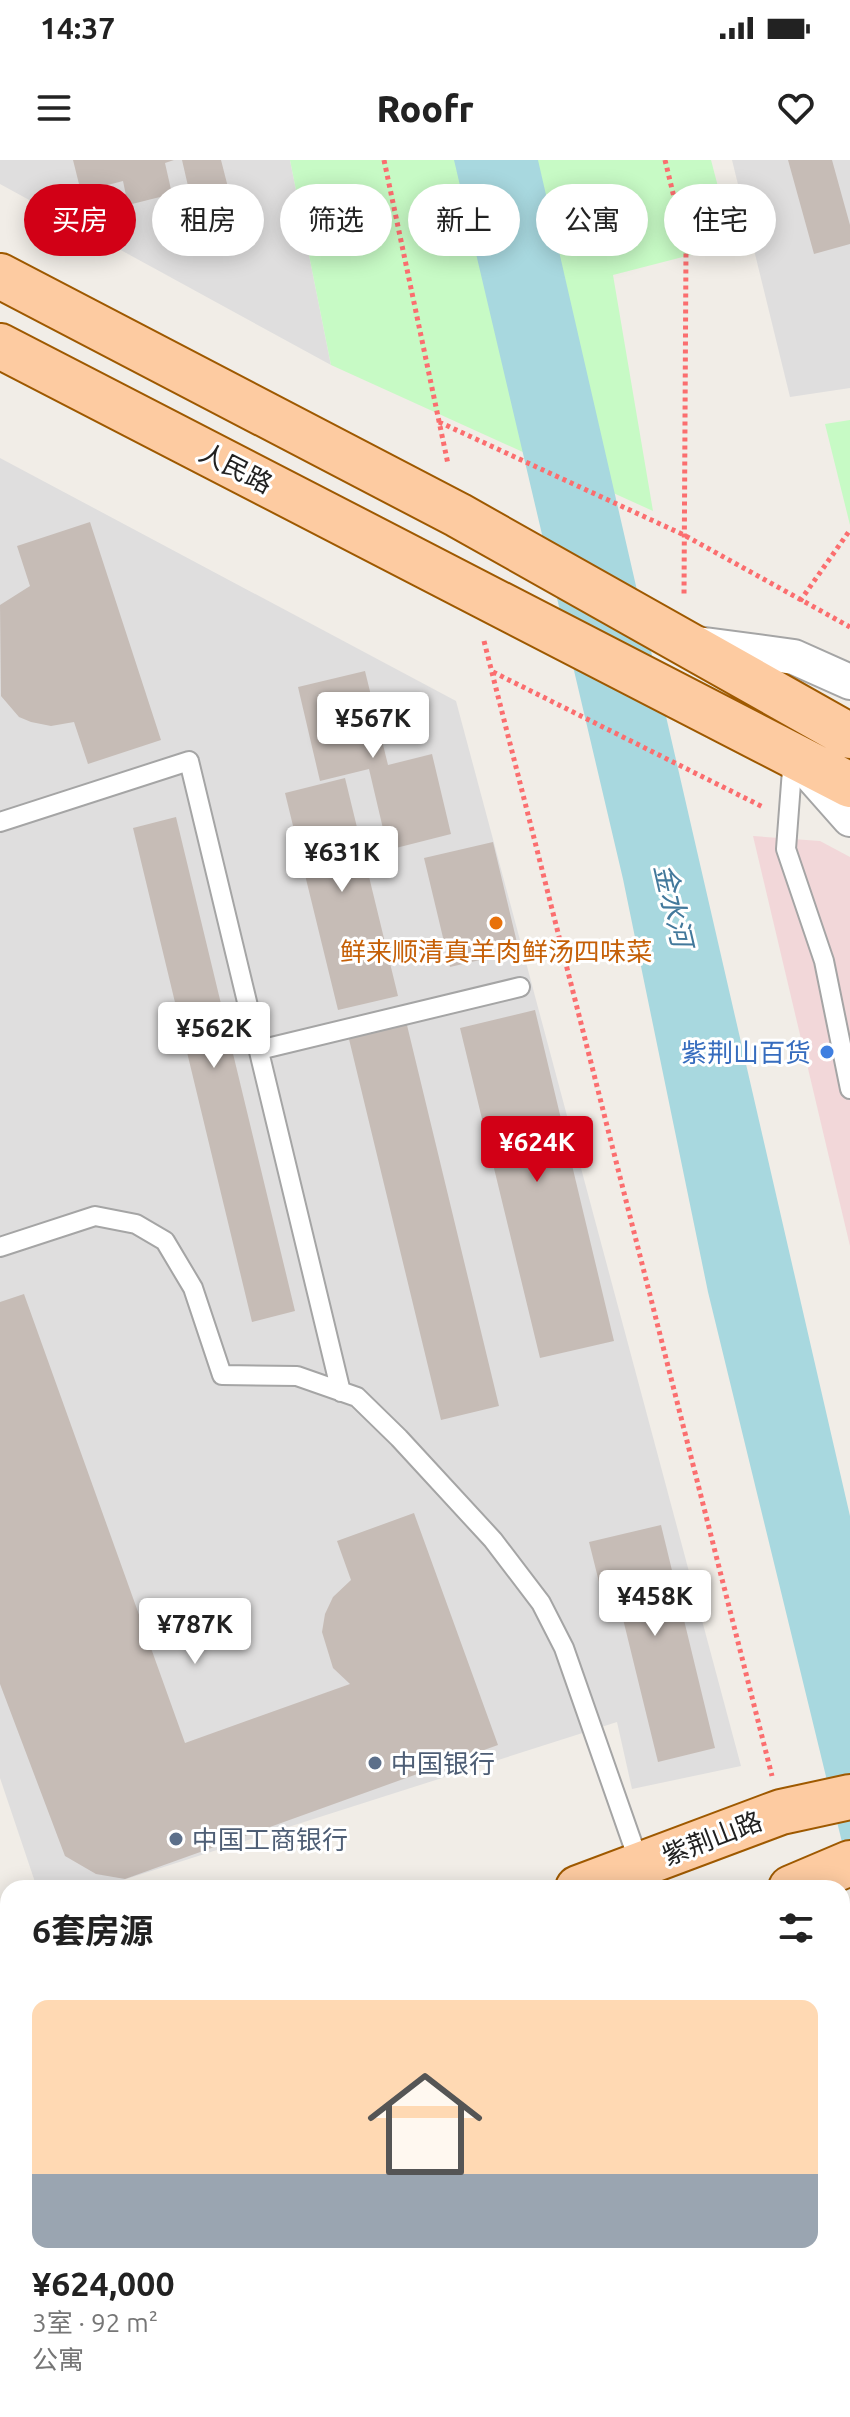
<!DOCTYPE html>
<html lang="zh">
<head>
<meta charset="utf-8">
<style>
	:root { --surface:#fff; --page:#f2f2f2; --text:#222; --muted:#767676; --accent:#d20016 }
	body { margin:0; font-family:Ubuntu,"Noto Sans SC",sans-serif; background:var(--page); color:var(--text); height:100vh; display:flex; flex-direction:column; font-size:30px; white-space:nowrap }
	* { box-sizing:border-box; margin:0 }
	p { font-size:26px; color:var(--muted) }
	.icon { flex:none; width:44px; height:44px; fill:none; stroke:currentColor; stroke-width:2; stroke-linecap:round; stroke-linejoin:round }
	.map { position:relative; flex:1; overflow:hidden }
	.drawer { position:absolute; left:0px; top:1720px; width:850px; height:538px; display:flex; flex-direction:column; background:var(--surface); border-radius:24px 24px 0 0; box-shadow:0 4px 20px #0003 }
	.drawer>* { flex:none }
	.top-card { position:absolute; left:24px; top:24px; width:802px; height:72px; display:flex; gap:16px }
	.price { position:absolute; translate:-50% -68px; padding:0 18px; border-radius:8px; background:#fff; color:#222; font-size:26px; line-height:52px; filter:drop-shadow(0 2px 4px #0008) }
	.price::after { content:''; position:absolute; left:50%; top:48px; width:24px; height:18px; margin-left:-12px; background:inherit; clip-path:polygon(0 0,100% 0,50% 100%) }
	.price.on { background:var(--accent); color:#fff }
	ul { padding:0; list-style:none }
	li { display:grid; align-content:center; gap:16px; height:424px; padding:0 32px }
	li span { display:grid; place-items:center; height:248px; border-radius:16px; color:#555 }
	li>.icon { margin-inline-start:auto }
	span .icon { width:144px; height:144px; fill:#fffc; stroke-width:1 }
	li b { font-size:34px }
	h2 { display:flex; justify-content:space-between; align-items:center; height:96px; padding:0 32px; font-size:34px }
	.chip { padding:0 28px; border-radius:36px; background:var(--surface); box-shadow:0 4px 20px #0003; font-size:28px; line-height:72px }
	.chip.on { background:var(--accent); color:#fff }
	.status { display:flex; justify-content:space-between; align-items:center; height:56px; padding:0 40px; background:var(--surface); direction:ltr }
	.status svg { height:22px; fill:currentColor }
	header { display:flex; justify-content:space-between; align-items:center; height:104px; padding:0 32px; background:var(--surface); font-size:36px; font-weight:800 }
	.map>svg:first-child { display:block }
	.residential { fill:#dfdede }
	.commercial { fill:#f2d7d9 }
	.education { fill:#fffce3 }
	.park { fill:#c7fac5 }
	.water { fill:#a8d8df }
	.building { fill:#c6bcb6 }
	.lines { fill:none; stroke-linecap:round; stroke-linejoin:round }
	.service-casing { stroke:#a5a5a5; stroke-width:22 }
	.minor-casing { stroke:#a5a5a5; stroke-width:38 }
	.tertiary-casing { stroke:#a5a5a5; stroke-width:46 }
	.primary-casing { stroke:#9e5900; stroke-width:48 }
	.path { stroke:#fb6e6f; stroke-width:5; stroke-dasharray:4 4; stroke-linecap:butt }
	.service { stroke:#fff; stroke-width:18 }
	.minor { stroke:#fff; stroke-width:34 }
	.tertiary { stroke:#fff; stroke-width:42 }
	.primary { stroke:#fdcba1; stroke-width:44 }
	.food-dot { fill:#e8710a; stroke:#fff; stroke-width:3 }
	.shop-dot { fill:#3f7fe0; stroke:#fff; stroke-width:3 }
	.service-dot { fill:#5c6f8a; stroke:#fff; stroke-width:3 }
	.labels { text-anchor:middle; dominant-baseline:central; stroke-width:6; stroke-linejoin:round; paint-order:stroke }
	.street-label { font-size:26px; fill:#212121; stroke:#fff }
	.food-label { font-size:26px; fill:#c56008; stroke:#fff }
	.shop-label { font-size:26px; fill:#366cbe; stroke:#fff; text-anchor:end }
	.service-label { font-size:26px; fill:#4e5e75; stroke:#fff; text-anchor:start }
	.water-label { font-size:28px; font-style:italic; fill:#42789b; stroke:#fff }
</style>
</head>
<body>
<div class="status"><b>14:37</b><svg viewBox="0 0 49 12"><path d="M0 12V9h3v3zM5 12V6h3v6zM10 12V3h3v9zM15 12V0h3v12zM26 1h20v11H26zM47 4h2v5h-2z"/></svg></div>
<header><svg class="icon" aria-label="menu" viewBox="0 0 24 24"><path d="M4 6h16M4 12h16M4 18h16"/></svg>Roofr<svg class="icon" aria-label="heart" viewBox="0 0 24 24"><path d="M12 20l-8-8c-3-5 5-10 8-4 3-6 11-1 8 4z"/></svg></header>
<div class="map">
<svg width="850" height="2257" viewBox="0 0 850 2257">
	<rect width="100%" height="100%" fill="#f1ede7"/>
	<path class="residential" d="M0 0H290L331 205 0 24Z
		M732 0H850V228L790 237Z
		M0 298 456 541 741 1606 632 1629 617 1562 98 1728H37L0 1618Z"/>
	<path class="commercial" d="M753 676 820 681 850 697V1086Z"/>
	<path class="education" d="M189 2250H759L761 2257H191Z"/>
	<path class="park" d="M290 0H711L733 84 613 115 653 351 331 205Z
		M850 260V365L825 264Z
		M850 2175V2257H761L759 2250H842V2179Z"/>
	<path class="water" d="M454 0H538L850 1356V1715L708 1132 623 719Z"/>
	<path class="building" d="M73 0H174L165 3 172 34 128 45 123 21 81 32Z
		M182 0H221L232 43 194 52Z
		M788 0H832L850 65V84L814 94Z
		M90 362 161 580 88 604 74 562 51 566 31 562 19 557 1 536 0 445 30 426 17 386Z
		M365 511 388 605 432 594 451 674 388 690 369 609 320 621 298 527Z
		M345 618 398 836 338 850 285 633Z
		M176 657 295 1151 252 1162 133 668Z
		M493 682 519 791 450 807 424 698Z
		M535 850 614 1181 540 1198 460 868Z
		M406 861 499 1246 441 1260 348 875Z
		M24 1134 185 1583 350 1524 333 1508 322 1472 325 1454 333 1437 351 1420 337 1381 414 1353 498 1585 125 1719 96 1714 65 1696 0 1524V1142Z
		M661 1365 715 1588 658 1602 623 1459 609 1462 589 1382Z
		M0 2171 8 2172V2250H54L57 2257H0Z
		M205 2250H273L275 2257H208Z
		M683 2250H749L751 2257H685Z"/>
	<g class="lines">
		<defs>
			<path id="service" d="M793 597 786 689 824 801 850 929
				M0 662 189 601 341 1232
				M259 890 520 827
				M0 1087 95 1056 136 1064 165 1081 193 1128 222 1215 297 1216 357 1237 399 1278 493 1380 541 1443 564 1488 640 1705"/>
			<path id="minor" d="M697 484 794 497 850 522
				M804 607 850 659"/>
			<path id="tertiary" d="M0 1836 8 1863
				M131 2250 134 2257"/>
			<path id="primary" d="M0 116 458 355 850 576
				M0 186 850 625
				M578 1728 781 1652 850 1637
				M791 1728 850 1703
				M0 1943 8 1940
				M0 2023 8 2020"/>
		</defs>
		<use href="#service" class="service-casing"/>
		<use href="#minor" class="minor-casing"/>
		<use href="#tertiary" class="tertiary-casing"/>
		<use href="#primary" class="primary-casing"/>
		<path class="path" d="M384 0 448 304
			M665 0 686 87 684 436
			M439 262 684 375 850 467
			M800 441 850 370
			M484 481 772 1616
			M493 512 763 647
			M842 1891 850 1922"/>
		<use href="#service" class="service"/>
		<use href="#minor" class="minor"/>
		<use href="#tertiary" class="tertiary"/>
		<use href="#primary" class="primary"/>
	</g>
	<circle class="food-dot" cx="496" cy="763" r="8"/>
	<circle class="shop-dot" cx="827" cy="892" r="8"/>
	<g class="service-dot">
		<circle cx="375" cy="1603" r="8"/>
		<circle cx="176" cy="1679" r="8"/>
	</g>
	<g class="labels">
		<g class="street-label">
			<text transform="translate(236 308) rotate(27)">人民路</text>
			<text transform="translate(712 1678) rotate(-21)">紫荆山路</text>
		</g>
		<g class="food-label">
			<text x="496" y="791">鲜来顺清真羊肉鲜汤四味菜</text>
		</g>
		<g class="shop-label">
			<text x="811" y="892">紫荆山百货</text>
		</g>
		<g class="service-label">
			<text x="391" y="1603">中国银行</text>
			<text x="192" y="1679">中国工商银行</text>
		</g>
		<g class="water-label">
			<text transform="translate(674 745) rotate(77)">金水河</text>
		</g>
	</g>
</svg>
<b class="price" style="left:373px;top:600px">¥567K</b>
<b class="price" style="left:342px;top:734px">¥631K</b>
<b class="price" style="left:214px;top:910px">¥562K</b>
<b class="price on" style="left:537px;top:1024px">¥624K</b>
<b class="price" style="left:655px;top:1478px">¥458K</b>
<b class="price" style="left:195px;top:1506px">¥787K</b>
<div class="top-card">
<a class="chip on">买房</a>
<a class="chip">租房</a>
<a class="chip">筛选</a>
<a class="chip">新上</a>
<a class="chip">公寓</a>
<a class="chip">住宅</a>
</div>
<section class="drawer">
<h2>6套房源<svg class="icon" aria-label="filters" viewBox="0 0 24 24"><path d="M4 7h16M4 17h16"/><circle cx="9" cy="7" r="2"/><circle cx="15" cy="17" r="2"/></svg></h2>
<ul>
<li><span style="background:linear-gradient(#ffd9b3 70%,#9aa5b1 0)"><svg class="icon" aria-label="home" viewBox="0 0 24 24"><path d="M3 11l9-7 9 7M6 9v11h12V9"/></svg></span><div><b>¥624,000</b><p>3室 · 92 m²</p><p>公寓</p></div></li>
</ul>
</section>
</div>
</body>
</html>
